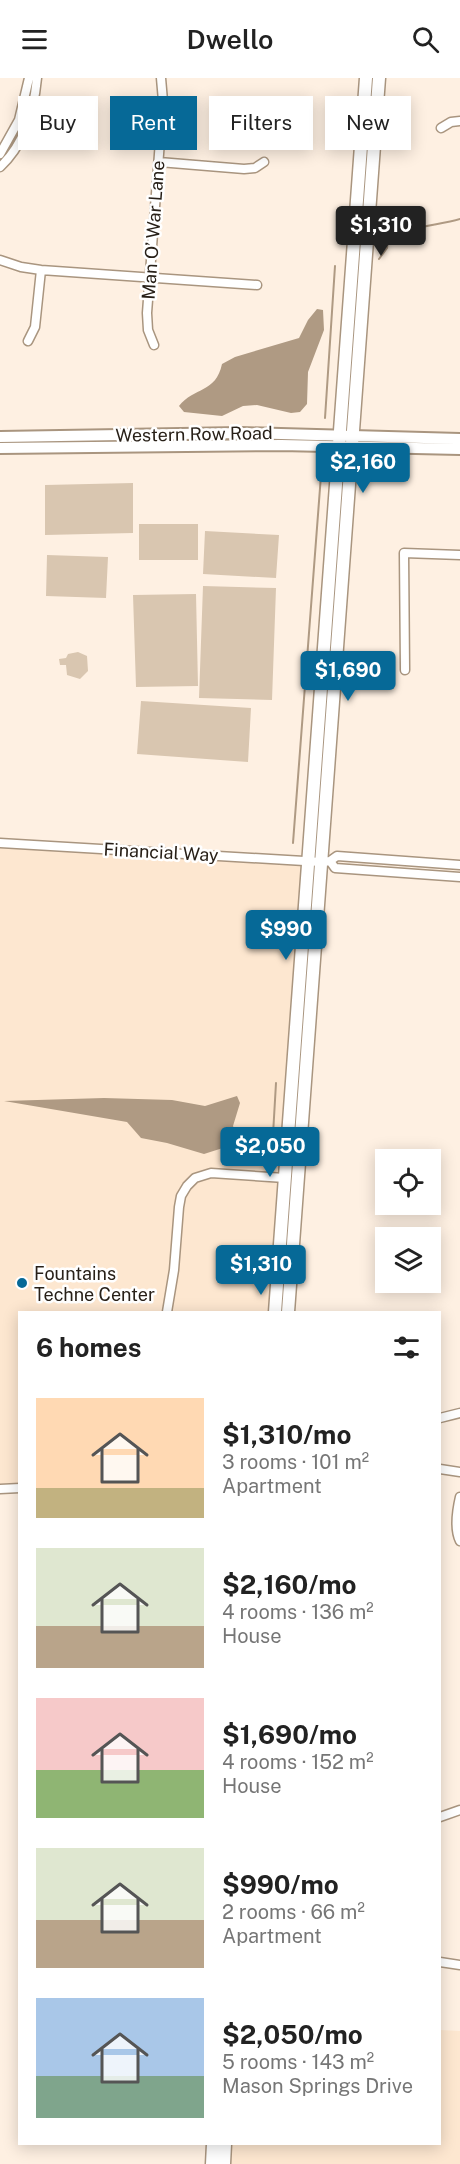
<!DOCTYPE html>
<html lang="en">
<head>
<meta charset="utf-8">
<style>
	:root { --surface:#fff; --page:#f2f2f2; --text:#222; --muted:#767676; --accent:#066997 }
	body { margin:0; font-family:"Public Sans",sans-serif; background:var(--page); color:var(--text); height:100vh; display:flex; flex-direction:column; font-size:22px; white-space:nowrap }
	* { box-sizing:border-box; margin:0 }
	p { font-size:20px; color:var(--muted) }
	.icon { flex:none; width:33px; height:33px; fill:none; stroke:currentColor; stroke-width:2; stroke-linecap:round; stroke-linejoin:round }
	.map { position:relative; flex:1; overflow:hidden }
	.drawer { position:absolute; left:18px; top:1233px; width:423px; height:834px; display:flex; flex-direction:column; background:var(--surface); border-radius:0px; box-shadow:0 3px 15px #0003 }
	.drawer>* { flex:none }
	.guide { position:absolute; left:18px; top:18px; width:424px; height:54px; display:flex; gap:12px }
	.buttons { position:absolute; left:375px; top:1071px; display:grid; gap:12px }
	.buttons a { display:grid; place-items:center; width:66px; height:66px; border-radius:0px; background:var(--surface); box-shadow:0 3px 15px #0003; font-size:30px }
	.price { position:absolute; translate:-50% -51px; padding:0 14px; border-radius:6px; background:var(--accent); color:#fff; font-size:20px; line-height:39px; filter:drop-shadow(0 2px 3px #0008) }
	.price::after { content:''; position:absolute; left:50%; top:36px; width:18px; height:14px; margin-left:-9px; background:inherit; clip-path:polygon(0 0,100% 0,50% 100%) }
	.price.selected { background:#222; color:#fff }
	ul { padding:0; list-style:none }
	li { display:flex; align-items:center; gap:18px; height:150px; padding:0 18px }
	li span { display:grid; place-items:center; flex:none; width:168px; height:120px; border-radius:0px; color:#555 }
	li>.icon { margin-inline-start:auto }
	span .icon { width:72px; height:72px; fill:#fffc; stroke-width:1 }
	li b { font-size:26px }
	h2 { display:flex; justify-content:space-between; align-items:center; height:72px; padding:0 18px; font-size:26px }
	.chip { padding:0 21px; border-radius:0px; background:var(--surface); box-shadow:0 3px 15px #0003; font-size:21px; line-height:54px }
	.chip.selected { background:var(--accent); color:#fff }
	header { display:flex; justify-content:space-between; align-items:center; height:78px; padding:0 18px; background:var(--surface); font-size:27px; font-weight:600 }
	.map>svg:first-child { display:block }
	.built { fill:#fde7d0 }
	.green { fill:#d9c6b0 }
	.water { fill:#af9a83 }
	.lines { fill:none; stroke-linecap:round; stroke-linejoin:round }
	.stream { stroke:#af9a83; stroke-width:2 }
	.minor-casing { stroke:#a9957f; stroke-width:11 }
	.tertiary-casing { stroke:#a9957f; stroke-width:14 }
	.secondary-casing { stroke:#a9957f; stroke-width:15 }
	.minor { stroke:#fff; stroke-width:8 }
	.tertiary { stroke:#fff; stroke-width:10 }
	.secondary { stroke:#fff; stroke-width:12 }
	.poi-dot { fill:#066997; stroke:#fff; stroke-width:2 }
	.labels { text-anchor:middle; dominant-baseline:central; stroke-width:5; stroke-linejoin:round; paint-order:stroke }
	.street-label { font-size:18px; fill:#282018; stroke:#fff }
	.poi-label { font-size:18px; fill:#282018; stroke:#fff; text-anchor:start }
</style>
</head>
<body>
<header><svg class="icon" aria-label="menu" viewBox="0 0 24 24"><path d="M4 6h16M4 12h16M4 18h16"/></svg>Dwello<svg class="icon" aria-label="search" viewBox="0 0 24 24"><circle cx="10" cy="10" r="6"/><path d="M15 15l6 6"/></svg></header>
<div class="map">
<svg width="460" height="2086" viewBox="0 0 460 2086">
	<rect width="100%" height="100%" fill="#fef0e2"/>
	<path class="built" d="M0 765 308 783 275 1234H20L19 1410 0 1411Z
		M440 1952 460 1953V2086H212L213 2066H440Z"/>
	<path class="green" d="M133 405V455L45 457V407Z
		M139 446H198V482H139Z
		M205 453 279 457 276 500 203 496Z
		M47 477 108 479 106 520 46 518Z
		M203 508 276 510 272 622 199 620Z
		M196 516 198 608 136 609 133 517Z
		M78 574 87 578 88 593 80 601 67 597 66 587H60L59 581 66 580 68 576Z
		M141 623 251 630 248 684 137 676Z"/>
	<path class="water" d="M317 231 323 232 324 252 308 294 307 326 300 334 291 335 257 327 243 328 222 338 184 334 179 328C194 309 216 315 222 286L235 279 299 260 308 242Z
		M237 1018 240 1025 233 1048 241 1068H229L204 1076 167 1065 141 1060 127 1044 4 1023 104 1020 172 1022 205 1028Z"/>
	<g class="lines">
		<path class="stream" d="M379 181 387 170 388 163C408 148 436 148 460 141
			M325 340 335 188
			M293 765 322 384
			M271 1091 276 1005"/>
		<defs>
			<path id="minor" d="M441 50 451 44 460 43
				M0 76 19 42 29 0
				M159 84 244 91 255 90 264 84
				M0 89C24 67 34 32 37 0
				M0 182 21 189 41 192 257 207
				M28 263 35 249 41 192
				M154 267 148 252 147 235 163 23 161 0
				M405 592 404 475 460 477
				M0 765 321 784 330 783 337 778 460 787
				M330 783 335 790 460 799
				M167 1234 174 1192 179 1129 181 1118 187 1108 195 1100 211 1095 285 1100
				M440 1340 460 1335
				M440 1391 460 1394
				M0 1411 20 1410
				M460 1419C457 1432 454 1451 460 1463
				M440 1739 460 1732
				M440 1884 460 1887"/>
			<path id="tertiary" d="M0 359 241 355 460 361
				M0 370 281 367 460 371"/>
			<path id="secondary" d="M275 1234 366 0
				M288 1234 379 0
				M212 2086 213 2066
				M224 2086 225 2066"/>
		</defs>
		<use href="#minor" class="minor-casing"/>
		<use href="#tertiary" class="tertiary-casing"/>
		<use href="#secondary" class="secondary-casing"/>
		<use href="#minor" class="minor"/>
		<use href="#tertiary" class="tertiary"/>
		<use href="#secondary" class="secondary"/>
	</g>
	<circle class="poi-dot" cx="22" cy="1205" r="6"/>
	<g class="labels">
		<g class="street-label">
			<text transform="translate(153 152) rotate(-86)">Man O’ War Lane</text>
			<text transform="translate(194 356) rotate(-1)">Western Row Road</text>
			<text transform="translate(161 774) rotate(3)">Financial Way</text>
		</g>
		<g class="poi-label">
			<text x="34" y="1195">Fountains<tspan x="34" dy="21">Techne Center</tspan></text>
		</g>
	</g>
</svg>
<div class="buttons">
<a><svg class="icon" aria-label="locate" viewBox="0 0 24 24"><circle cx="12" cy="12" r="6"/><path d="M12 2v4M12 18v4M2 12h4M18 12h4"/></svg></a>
<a><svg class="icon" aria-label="layers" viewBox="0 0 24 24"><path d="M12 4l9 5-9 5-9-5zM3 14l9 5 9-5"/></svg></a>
</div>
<b class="price selected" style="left:381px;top:179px">$1,310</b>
<b class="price" style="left:363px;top:416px">$2,160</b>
<b class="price" style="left:348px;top:624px">$1,690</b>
<b class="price" style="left:286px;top:883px">$990</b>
<b class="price" style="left:270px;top:1100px">$2,050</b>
<b class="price" style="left:261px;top:1218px">$1,310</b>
<div class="guide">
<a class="chip">Buy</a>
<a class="chip selected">Rent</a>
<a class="chip">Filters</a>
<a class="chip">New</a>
</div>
<section class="drawer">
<h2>6 homes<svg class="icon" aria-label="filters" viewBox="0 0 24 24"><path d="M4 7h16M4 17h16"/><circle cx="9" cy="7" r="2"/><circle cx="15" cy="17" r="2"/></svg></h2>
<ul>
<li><span style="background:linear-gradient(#ffd9b3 75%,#c2b280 0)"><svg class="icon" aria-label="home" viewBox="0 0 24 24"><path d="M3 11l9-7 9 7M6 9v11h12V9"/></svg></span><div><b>$1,310/mo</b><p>3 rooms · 101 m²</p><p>Apartment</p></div></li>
<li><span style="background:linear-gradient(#dfe7d0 65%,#b9a48a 0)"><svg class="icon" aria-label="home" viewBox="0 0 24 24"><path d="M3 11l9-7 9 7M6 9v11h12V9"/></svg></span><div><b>$2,160/mo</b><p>4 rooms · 136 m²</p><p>House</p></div></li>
<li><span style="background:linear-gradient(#f6c9c9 60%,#8fb573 0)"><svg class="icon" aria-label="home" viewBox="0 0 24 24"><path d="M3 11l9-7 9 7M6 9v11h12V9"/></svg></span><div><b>$1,690/mo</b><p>4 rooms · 152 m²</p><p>House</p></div></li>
<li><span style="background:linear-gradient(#dfe7d0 60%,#b9a48a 0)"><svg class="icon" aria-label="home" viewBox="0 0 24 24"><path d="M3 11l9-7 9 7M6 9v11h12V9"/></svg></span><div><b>$990/mo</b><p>2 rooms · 66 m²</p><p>Apartment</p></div></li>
<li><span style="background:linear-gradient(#a9c7e8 65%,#7fa58c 0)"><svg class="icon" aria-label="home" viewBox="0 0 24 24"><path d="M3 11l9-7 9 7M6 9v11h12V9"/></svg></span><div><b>$2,050/mo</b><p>5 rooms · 143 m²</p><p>Mason Springs Drive</p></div></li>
</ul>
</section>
</div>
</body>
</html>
